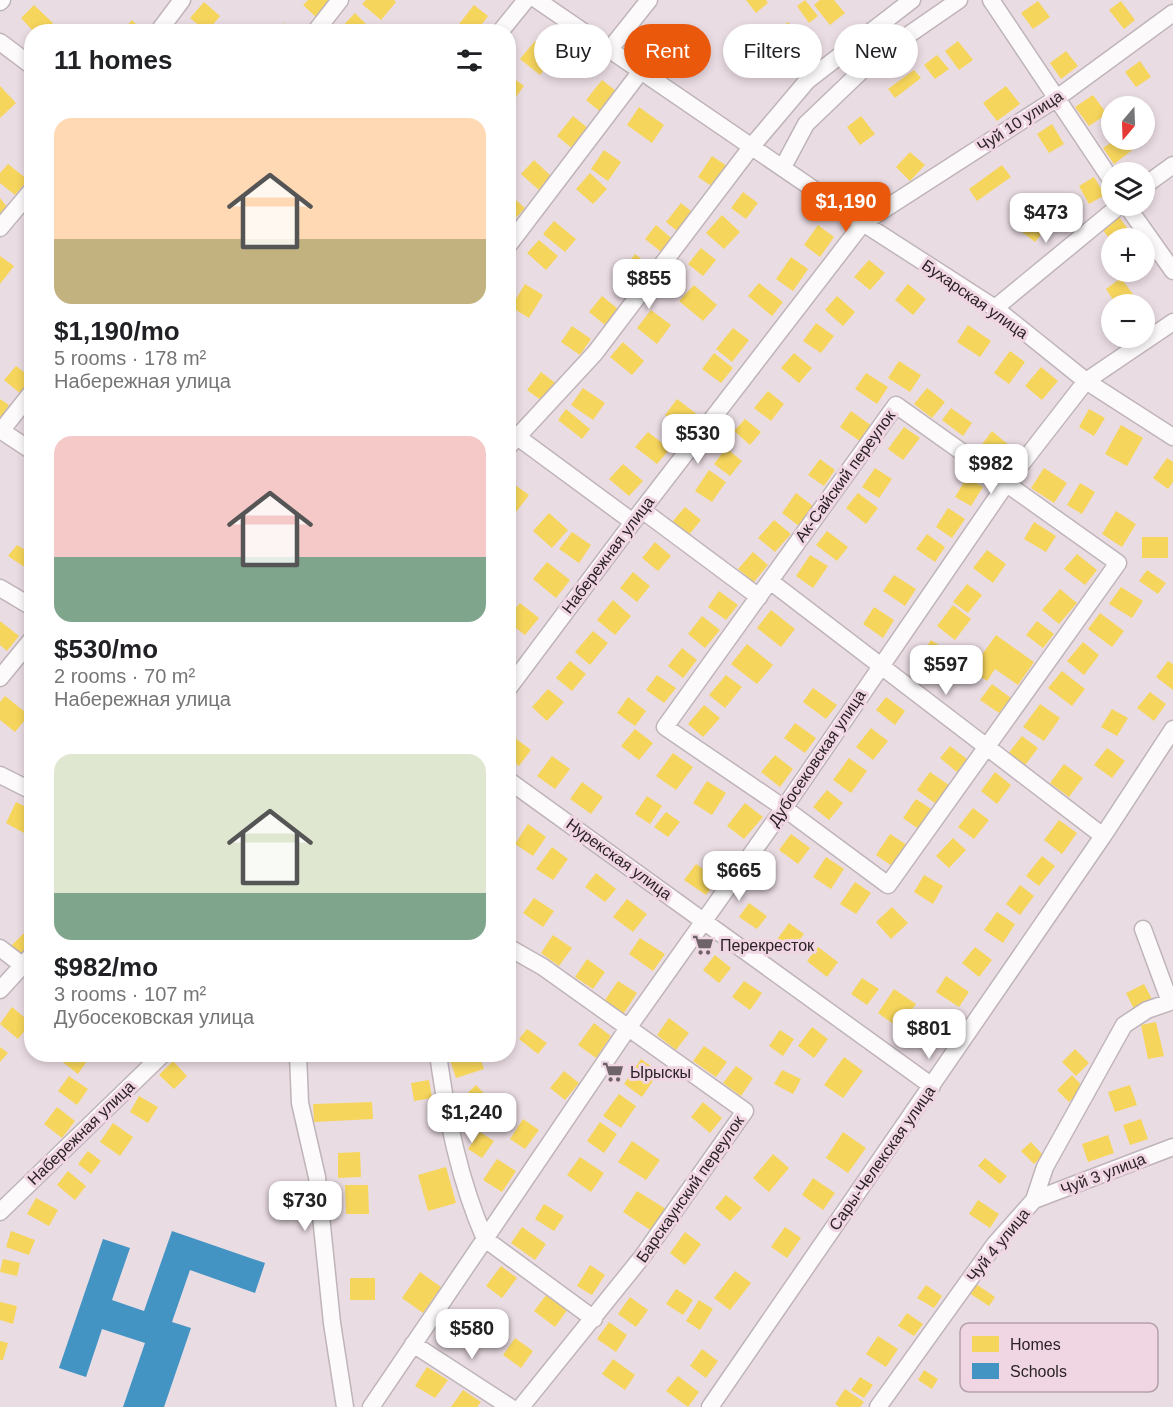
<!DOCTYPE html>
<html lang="en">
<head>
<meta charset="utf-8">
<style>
	:root { --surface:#fff; --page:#f2f2f2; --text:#202124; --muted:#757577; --accent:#ea580c }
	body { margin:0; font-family:Helvetica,sans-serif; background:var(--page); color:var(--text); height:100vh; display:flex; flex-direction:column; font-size:22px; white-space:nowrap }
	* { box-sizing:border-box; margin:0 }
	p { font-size:20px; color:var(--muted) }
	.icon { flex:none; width:33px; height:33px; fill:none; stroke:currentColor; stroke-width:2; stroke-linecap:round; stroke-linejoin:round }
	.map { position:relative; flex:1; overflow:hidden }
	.side { position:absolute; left:24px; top:24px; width:492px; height:1038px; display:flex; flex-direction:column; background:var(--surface); border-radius:24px; box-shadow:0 3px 9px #0003 }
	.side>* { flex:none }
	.top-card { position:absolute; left:534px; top:24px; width:549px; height:54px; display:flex; gap:12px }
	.needle { width:39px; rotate:199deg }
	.fabs { position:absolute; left:1101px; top:96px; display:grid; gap:12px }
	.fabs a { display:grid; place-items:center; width:54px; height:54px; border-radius:50%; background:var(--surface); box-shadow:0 3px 9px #0003; font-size:30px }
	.price { position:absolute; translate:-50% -51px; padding:0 14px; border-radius:12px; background:#fff; color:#222; font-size:20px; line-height:39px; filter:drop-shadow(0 2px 3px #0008) }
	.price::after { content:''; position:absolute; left:50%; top:36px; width:18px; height:14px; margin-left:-9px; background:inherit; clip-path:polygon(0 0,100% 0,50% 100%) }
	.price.selected { background:var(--accent); color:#fff }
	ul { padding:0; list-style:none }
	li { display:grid; align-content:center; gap:12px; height:318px; padding:0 30px }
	li span { display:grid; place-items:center; height:186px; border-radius:18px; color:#555 }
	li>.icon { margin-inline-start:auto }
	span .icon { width:108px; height:108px; fill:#fffc; stroke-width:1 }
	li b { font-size:26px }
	h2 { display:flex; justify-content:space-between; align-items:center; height:72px; padding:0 30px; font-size:26px }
	.tag { padding:0 21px; border-radius:27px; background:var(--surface); box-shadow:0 3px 9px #0003; font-size:21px; line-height:54px }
	.tag.selected { background:var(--accent); color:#fff }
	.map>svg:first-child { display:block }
	.homes { fill:#f6d55c }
	.schools { fill:#4393c3 }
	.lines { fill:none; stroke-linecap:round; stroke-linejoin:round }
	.minor-casing { stroke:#bfb4ba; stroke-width:19 }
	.minor { stroke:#fcfafb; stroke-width:16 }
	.labels { text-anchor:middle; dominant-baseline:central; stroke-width:6; stroke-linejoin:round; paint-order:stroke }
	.street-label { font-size:16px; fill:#2b2226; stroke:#f0d6e3 }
	.poi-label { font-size:16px; fill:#2b2226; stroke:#f0d6e3; text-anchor:start }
	.key { fill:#f0d6e3; stroke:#b5a0aa; stroke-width:1.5 }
	.key-label { font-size:16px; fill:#2b2226 }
</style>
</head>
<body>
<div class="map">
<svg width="1173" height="1407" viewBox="0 0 1173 1407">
	<rect width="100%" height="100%" fill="#eadce3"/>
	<path class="homes" d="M308 0H336L319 20 303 5Z
		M366 0H394L396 2 381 20 362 4Z
		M746 0H766L768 3 756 13Z
		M805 0 818 16 809 23 797 6Z
		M820 0H834L845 13 830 25 814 5Z
		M1038 1 1050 17 1033 29 1021 13Z
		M1121 1 1135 20 1124 29 1109 10Z
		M204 2 220 16 207 32 190 18Z
		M34 5 53 23 44 32H34L21 18Z
		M474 5 488 16 476 32H468L459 24Z
		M355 13 369 27 365 32H337Z
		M132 20 144 32H122Z
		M788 22 804 44 787 57 770 36Z
		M284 23 295 32H278Z
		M535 41 554 57 540 75 520 59Z
		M958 41 973 60 959 70 945 51Z
		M1066 51 1078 66 1061 79 1050 63Z
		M937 55 949 69 935 79 924 65Z
		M1140 61 1151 77 1136 87 1125 72Z
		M914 70 921 78 895 98 888 89Z
		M508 74 524 86 510 105 508 103Z
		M602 80 620 94 603 114 586 100Z
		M0 86 16 103 0 118Z
		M1006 86 1020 104 997 121 983 103Z
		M1093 95 1107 114 1089 126 1075 107Z
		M639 107 664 125 652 143 627 125Z
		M573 116 589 129 573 149 557 136Z
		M861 116 875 134 860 145 847 127Z
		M1052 124 1064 144 1049 153 1037 134Z
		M1115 140H1129L1135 148 1114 164 1103 148Z
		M604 150 621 162 608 181 591 169Z
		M910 152 925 165 910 181 896 167Z
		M712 156 730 168 716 189 698 177Z
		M534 160 551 176 539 190 521 174Z
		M8 164 28 180 15 195 0 183V173Z
		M1002 165 1011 177 977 201 969 189Z
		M590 173 607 189 593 204 576 189Z
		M1094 177 1105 195 1089 204 1079 186Z
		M743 192 758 203 746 219 731 208Z
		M508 193 525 208 512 222 508 219Z
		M0 198 8 208 0 215Z
		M681 203 696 215 681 234 666 222Z
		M1034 208 1051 222 1035 242 1018 229Z
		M722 215 740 232 724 249 706 233Z
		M1119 217 1131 233 1123 238H1112V242L1102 229Z
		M554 221 576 239 565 252 543 234Z
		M656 225 676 242 665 255 645 239Z
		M818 225 834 237 820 257 804 245Z
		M539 240 558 256 546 270 527 253Z
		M701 248 716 260 703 276 688 264Z
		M635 254 653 268 638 286 621 272Z
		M0 256 14 266 0 284Z
		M791 257 808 269 793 291 776 279Z
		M869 260 885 273 870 290 854 277Z
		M1121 278 1135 297 1124 304H1116L1106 289Z
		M759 283 783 302 772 316 748 296Z
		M525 284 543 295 529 318 511 307Z
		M908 284 926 299 913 315 895 300Z
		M694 285 717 305 703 321 679 301Z
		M602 296 618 309 605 325 589 312Z
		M837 296 855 312 843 326 825 310Z
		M651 310 671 325 657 344 637 328Z
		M816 323 834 336 821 353 803 341Z
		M968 325 991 341 980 357 957 342Z
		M572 326 591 339 580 355 561 342Z
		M733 328 749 340 732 362 716 349Z
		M623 342 644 361 632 375 610 357Z
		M1010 351 1025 362 1009 384 994 373Z
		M714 353 733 368 721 383 702 369Z
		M794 353 812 368 799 383 781 368Z
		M899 361 921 375 910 392 888 378Z
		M16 366 32 378 21 394 4 380Z
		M1041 367 1058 381 1042 400 1025 386Z
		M541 372 558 385 545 403 527 390Z
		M866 373 888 387 877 404 855 389Z
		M583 388 605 403 593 420 571 405Z
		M927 388 945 402 932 418 914 404Z
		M768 391 784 404 771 421 754 408Z
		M0 399 9 405 0 419Z
		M677 399 698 415 685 431 665 415Z
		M951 408 972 423 963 436 942 420Z
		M566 409 590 429 582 439 558 420Z
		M1089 409 1105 418 1094 436 1079 427Z
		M851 411 872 426 861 442 840 427Z
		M745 419 761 432 750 445 734 431Z
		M1121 425 1143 438 1127 466 1105 454Z
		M904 427 920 438 903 460 888 449Z
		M992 431 1011 447 998 463 980 447Z
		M648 432 670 449 657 464 635 447Z
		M726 448 742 461 730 476 714 464Z
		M1167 458 1173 462V482L1168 489 1153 478Z
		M820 459 835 470 824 486 808 475Z
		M623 464 643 481 629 496 609 479Z
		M875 468 892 479 879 498 862 487Z
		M1044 468 1067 483 1054 503 1031 488Z
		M709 470 726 482 712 502 695 491Z
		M967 477 983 487 971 506 955 497Z
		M508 480 529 495 513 516 508 512Z
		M1080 483 1095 492 1082 514 1067 505Z
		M796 493 813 506 799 526 782 513Z
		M858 493 878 508 866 524 846 508Z
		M685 507 701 520 688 536 672 522Z
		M948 508 965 519 952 538 936 527Z
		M1116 511 1136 524 1122 547 1102 534Z
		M549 513 568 530 552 548 533 531Z
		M774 520 791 534 775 552 758 538Z
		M1034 522 1056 536 1046 552 1024 539Z
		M827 531 848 547 837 561 816 545Z
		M572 532 591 545 579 563 559 549Z
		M927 534 945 547 935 562 916 549Z
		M1142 537H1168V558H1142Z
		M655 542 671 556 658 571 642 558Z
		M17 545 32 554V572L8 556Z
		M987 550 1006 564 993 583 973 568Z
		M753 552 768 565 754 582 738 569Z
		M1077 554 1097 570 1085 585 1064 569Z
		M810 555 828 566 813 588 796 576Z
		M547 562 570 580 556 598 533 579Z
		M1147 570 1166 583 1158 594 1139 581Z
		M633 572 650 586 637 602 620 588Z
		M894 575 916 589 905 606 883 591Z
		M967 584 982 595 968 613 953 602Z
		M1121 587 1143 601 1132 618 1109 604Z
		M1060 589 1077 603 1059 624 1042 610Z
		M719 591 738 605 726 620 708 607Z
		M613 600 631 616 615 635 597 620Z
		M520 603 539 618 525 635 508 622V617Z
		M953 605 971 619 955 640 937 626Z
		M874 607 894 620 883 638 863 624Z
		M771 610 795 629 781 647 757 628Z
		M1100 613 1124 631 1112 647 1088 629Z
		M702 616 720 630 705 648 688 634Z
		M0 621 19 636 7 651 0 645Z
		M1037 621 1054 634 1043 648 1026 635Z
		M593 631 608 643 590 665 575 652Z
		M996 635 1034 662 1018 685 995 669 987 681 971 670Z
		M931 640 948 651 934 672 917 661Z
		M1083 642 1099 655 1084 675 1067 661Z
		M747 644 773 665 757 684 731 664Z
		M682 648 697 660 683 678 668 666Z
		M570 661 586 674 572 691 556 678Z
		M1168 661 1173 664V690L1156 677Z
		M1062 671 1085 689 1072 706 1048 688Z
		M657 675 676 688 664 703 646 690Z
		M726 675 742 687 725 708 709 695Z
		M992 684 1011 698 999 713 980 700Z
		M813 688 837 705 826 719 803 702Z
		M548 689 564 702 547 721 532 707Z
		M1150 692 1166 704 1154 721 1137 708Z
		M5 696 29 715 15 732 0 720V702Z
		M628 697 646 711 635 726 617 713Z
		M886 697 905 711 895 725 876 710Z
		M1040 704 1060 718 1044 741 1023 727Z
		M704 705 720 718 703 737 688 724Z
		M1112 709 1128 718 1117 736 1101 727Z
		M795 723 816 738 805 753 784 738Z
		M871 728 888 741 873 760 856 747Z
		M635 729 653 743 639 760 621 746Z
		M511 735 531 750 519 766 508 758Z
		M1022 736 1038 748 1023 768 1007 755Z
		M950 746 967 759 957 772 940 758Z
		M1107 748 1125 761 1112 778 1094 765Z
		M673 753 693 767 676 790 656 776Z
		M775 755 793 769 780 787 761 772Z
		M552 756 570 769 555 789 537 776Z
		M849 758 867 771 851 793 833 780Z
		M1064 764 1083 778 1069 797 1050 783Z
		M930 772 949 785 936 804 917 790Z
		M995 772 1011 785 997 804 981 791Z
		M707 781 726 793 712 815 693 803Z
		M582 782 603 797 591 814 570 799Z
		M827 790 843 803 829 820 813 807Z
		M647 796 662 806 650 824 635 814Z
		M916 799 934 811 920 830 903 818Z
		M16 802 32 810V818L24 833 6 823Z
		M745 803 763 817 744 839 727 826Z
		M973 808 989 820 974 839 958 827Z
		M666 812 680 822 668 837 654 827Z
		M1059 820 1077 833 1062 854 1044 840Z
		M528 824 546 837 533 856 515 844Z
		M791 834 810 848 798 864 779 850Z
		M890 834 907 845 892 866 876 855Z
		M953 838 966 850 949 868 936 856Z
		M552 847 568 859 553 880 536 869Z
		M1042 856 1055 866 1039 886 1026 876Z
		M826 857 844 869 831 889 813 877Z
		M696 864 718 879 706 895 684 880Z
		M596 873 616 889 605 902 585 887Z
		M924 875 943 886 933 904 914 892Z
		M855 882 871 893 856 914 840 904Z
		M1020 885 1034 896 1020 915 1006 904Z
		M534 898 554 911 543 927 523 913Z
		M627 899 647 914 633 932 613 917Z
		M749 903 767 916 757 929 739 917Z
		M892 907 908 923 891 939 876 922Z
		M997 912 1015 924 1003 943 984 930Z
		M789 923 804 934 791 951 776 941Z
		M25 932 32 939V949L21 959 10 947Z
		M553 935 572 948 559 966 541 953Z
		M640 938 665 954 653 971 629 954Z
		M818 947 838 962 827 977 807 961Z
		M975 947 992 960 979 977 962 963Z
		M715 955 731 968 719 983 703 970Z
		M587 959 605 972 593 989 575 977Z
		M946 976 969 992 959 1007 936 992Z
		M862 978 879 989 867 1005 851 994Z
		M618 981 637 993 622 1016 603 1003Z
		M744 981 762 993 750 1010 732 997Z
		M1144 984 1152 999 1134 1009 1126 993Z
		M894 989 916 1004 899 1028 878 1013Z
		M12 1007 31 1023 18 1039 0 1024Z
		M924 1016 944 1030 932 1047 912 1033Z
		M669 1018 689 1033 676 1050 657 1035Z
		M1156 1022 1164 1056 1148 1059 1141 1025Z
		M594 1023 611 1036 596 1058 578 1045Z
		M812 1027 828 1039 814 1058 798 1046Z
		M527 1029 547 1043 538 1054 519 1039Z
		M780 1030 794 1039 783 1056 769 1046Z
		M704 1046 727 1062 716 1077 693 1061Z
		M0 1047 8 1053 0 1062Z
		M1075 1049 1089 1063 1076 1076 1062 1062Z
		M65 1054H78L87 1061 78 1074 60 1060Z
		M448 1054H479L484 1069 456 1078Z
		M844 1057 863 1071 843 1098 824 1085Z
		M641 1059 659 1072 642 1097 624 1084Z
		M173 1061 187 1076 174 1089 159 1075Z
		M736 1066 753 1078 741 1096 723 1083Z
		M782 1070 801 1079 793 1094 774 1084Z
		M564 1071 579 1083 565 1100 550 1088Z
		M1072 1075 1084 1088 1069 1102 1057 1090Z
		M69 1076 88 1089 77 1105 58 1091Z
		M429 1080 432 1098 414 1101 411 1083Z
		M476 1085 495 1105 476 1123 457 1103Z
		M1130 1085 1137 1105 1115 1112 1108 1092Z
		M619 1094 636 1106 621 1128 603 1116Z
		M139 1096 158 1107 148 1123 130 1112Z
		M372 1102 373 1119 314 1122 313 1104Z
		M703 1102 722 1118 710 1133 691 1117Z
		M57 1107 75 1121 62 1138 44 1124Z
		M523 1119 539 1130 525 1149 510 1139Z
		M1141 1119 1148 1139 1130 1145 1123 1125Z
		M600 1122 617 1134 604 1153 587 1141Z
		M113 1123 133 1137 120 1156 100 1142Z
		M480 1132 494 1141 482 1158 468 1149Z
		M843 1132 866 1148 848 1173 826 1158Z
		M1108 1135 1114 1153 1088 1162 1082 1144Z
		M632 1141 660 1160 646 1180 618 1162Z
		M1031 1142 1043 1155 1034 1164 1021 1151Z
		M88 1151 101 1161 91 1174 78 1164Z
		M360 1152 361 1177 338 1178V1153Z
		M773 1154 789 1168 769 1192 753 1178Z
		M580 1157 604 1173 591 1192 567 1175Z
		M985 1158 1007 1176 1000 1184 978 1166Z
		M497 1159 516 1171 502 1192 483 1180Z
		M446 1167 456 1203 428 1211 418 1175Z
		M68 1171 86 1186 75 1200 57 1185Z
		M813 1178 835 1193 823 1210 802 1195Z
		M345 1185H368L369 1214H346Z
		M637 1191 666 1209 652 1231 623 1212Z
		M726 1195 742 1208 730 1221 715 1208Z
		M36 1198 58 1210 49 1226 27 1214Z
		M978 1200 999 1214 990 1228 969 1214Z
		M544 1204 564 1216 554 1231 535 1219Z
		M522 1227 546 1244 535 1260 511 1243Z
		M785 1227 801 1238 787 1258 771 1247Z
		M11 1231 35 1240 29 1255 6 1247Z
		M685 1232 701 1244 685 1265 670 1253Z
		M3 1259 20 1263 17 1276 0 1272Z
		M590 1265 605 1275 592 1295 577 1286Z
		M501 1266 517 1278 502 1298 486 1286Z
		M735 1271 751 1283 730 1310 714 1298Z
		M420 1272 441 1287 423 1313 402 1298Z
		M350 1278H375V1300H350Z
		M976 1284 995 1297 989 1306 969 1293Z
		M926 1285 942 1296 934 1308 917 1298Z
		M676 1289 693 1300 683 1315 666 1304Z
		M547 1294 568 1309 555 1327 534 1311Z
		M630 1297 648 1310 636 1327 618 1314Z
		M699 1300 713 1309 700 1330 686 1321Z
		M0 1302 17 1306 13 1324 0 1320Z
		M907 1313 923 1324 914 1336 898 1326Z
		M487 1315 504 1329 492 1343 475 1329Z
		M609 1322 627 1335 616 1352 597 1339Z
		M878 1336 898 1349 886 1367 866 1354Z
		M515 1338 533 1351 521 1368 503 1355Z
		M0 1341 8 1343 3 1360H0Z
		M702 1349 718 1361 706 1378 690 1366Z
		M613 1359 635 1375 625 1390 602 1374Z
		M427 1367 448 1380 435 1398 415 1386Z
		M924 1370 938 1379 932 1389 918 1380Z
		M678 1376 699 1392 688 1407 666 1391Z
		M860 1377 873 1385 864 1398 851 1390Z
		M845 1389 864 1402 860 1407H839L835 1404Z
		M463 1390 481 1402 477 1407H451Z"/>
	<path class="schools" d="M172 1231 265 1263 255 1293 190 1270 172 1322 191 1328 164 1407H123L145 1343 102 1329 86 1377 59 1368 103 1239 130 1248 112 1300 144 1311Z"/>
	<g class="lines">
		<defs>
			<path id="minor" d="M537 0 863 223 995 308 1086 381 1173 437
				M991 0 1112 181
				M0 2 2 0
				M158 32 182 0
				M315 32 340 0
				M500 32 526 0
				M0 42 32 66
				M610 49 649 0
				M783 167 806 124 875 58 959 0
				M1144 186 1173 165
				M1127 206 1173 271
				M0 228 32 190
				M508 246 641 71
				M995 308 1119 206
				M896 405 1118 563 888 885 784 808 665 727Z
				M0 430 32 451
				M508 430 633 522
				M1 431 32 392
				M508 447 595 353 752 146 807 81 912 0
				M642 510 759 597
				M770 581 1103 836
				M0 588 32 607
				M0 678 32 639
				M508 689 642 510 863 223 1057 98 1173 13
				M0 775 32 791
				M508 780 932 1086
				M1143 929 1170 1002
				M508 947 543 967 745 1111 642 1257 521 1407
				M0 948 22 965
				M0 990 32 955
				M298 1054 300 1103 317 1177 332 1323 345 1407
				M438 1054C447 1118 459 1180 485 1239L594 1319
				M1034 1200 1173 1147
				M0 1212 163 1054
				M413 1344 510 1407
				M371 1407 628 1028 784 808 1006 484 1086 381 1173 322
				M710 1407 1103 836 1173 729
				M878 1407 995 1244 1034 1200 1045 1167 1124 1025 1147 1010 1173 1001"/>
		</defs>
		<use href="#minor" class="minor-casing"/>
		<use href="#minor" class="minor"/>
	</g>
	<defs>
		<symbol id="supermarket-bare" viewBox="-9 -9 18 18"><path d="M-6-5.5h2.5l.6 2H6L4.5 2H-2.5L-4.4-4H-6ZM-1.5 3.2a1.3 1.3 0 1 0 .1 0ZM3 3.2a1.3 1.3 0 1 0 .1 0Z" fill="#6e6368" stroke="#f0d6e3" stroke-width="2.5" paint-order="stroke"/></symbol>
	</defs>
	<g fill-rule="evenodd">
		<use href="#supermarket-bare" x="688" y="930" width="30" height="30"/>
		<use href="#supermarket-bare" x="598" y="1057" width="30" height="30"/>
	</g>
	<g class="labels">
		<g class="street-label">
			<text transform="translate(1020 121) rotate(-33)">Чуй 10 улица</text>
			<text transform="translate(975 299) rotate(35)">Бухарская улица</text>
			<text transform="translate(845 476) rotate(-54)">Ак-Сайский переулок</text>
			<text transform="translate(608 555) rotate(-53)">Набережная улица</text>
			<text transform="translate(817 758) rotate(-56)">Дубосековская улица</text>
			<text transform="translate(619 859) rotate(36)">Нурекская улица</text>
			<text transform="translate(81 1133) rotate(-44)">Набережная улица</text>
			<text transform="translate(882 1158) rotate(-55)">Сары-Челекская улица</text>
			<text transform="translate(1103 1174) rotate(-21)">Чуй 3 улица</text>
			<text transform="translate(690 1189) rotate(-55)">Барскаунский переулок</text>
			<text transform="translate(998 1245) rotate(-51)">Чуй 4 улица</text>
		</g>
		<g class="poi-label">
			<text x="720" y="945">Перекресток</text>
			<text x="630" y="1072">Ырыскы</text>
		</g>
	</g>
	<rect x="960" y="1323" width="198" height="69" rx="9" class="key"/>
	<rect x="972" y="1336" width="27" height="16" fill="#f6d55c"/>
	<rect x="972" y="1363" width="27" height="16" fill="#4393c3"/>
	<g class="key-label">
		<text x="1010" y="1350">Homes</text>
		<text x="1010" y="1377">Schools</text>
	</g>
</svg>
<div class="fabs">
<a><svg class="needle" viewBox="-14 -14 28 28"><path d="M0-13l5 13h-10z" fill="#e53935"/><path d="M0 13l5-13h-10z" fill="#757577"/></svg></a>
<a><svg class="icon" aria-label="layers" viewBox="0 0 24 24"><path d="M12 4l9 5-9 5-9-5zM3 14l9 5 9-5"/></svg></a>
<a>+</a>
<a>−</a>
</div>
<b class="price selected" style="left:846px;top:233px">$1,190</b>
<b class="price" style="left:1046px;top:244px">$473</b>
<b class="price" style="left:649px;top:310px">$855</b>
<b class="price" style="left:698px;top:465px">$530</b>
<b class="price" style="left:991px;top:495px">$982</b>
<b class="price" style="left:946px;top:696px">$597</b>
<b class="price" style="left:739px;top:902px">$665</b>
<b class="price" style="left:929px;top:1060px">$801</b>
<b class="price" style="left:472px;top:1144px">$1,240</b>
<b class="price" style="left:305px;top:1232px">$730</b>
<b class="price" style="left:472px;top:1360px">$580</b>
<div class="top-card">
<a class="tag">Buy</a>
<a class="tag selected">Rent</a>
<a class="tag">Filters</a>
<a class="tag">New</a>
</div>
<section class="side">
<h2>11 homes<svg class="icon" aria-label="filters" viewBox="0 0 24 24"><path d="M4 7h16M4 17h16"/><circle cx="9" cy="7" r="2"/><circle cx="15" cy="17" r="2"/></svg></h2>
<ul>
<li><span style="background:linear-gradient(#ffd9b3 65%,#c2b280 0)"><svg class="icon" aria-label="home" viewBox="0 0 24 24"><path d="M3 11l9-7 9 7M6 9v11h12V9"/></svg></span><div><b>$1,190/mo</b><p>5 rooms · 178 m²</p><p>Набережная улица</p></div></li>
<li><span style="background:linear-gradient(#f6c9c9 65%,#7fa58c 0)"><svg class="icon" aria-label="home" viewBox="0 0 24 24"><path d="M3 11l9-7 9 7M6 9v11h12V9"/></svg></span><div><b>$530/mo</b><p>2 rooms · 70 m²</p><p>Набережная улица</p></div></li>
<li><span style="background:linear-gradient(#dfe7d0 75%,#7fa58c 0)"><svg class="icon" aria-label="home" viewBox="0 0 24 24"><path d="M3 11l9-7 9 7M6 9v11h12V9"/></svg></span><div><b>$982/mo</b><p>3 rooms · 107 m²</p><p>Дубосековская улица</p></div></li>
</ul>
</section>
</div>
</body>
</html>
